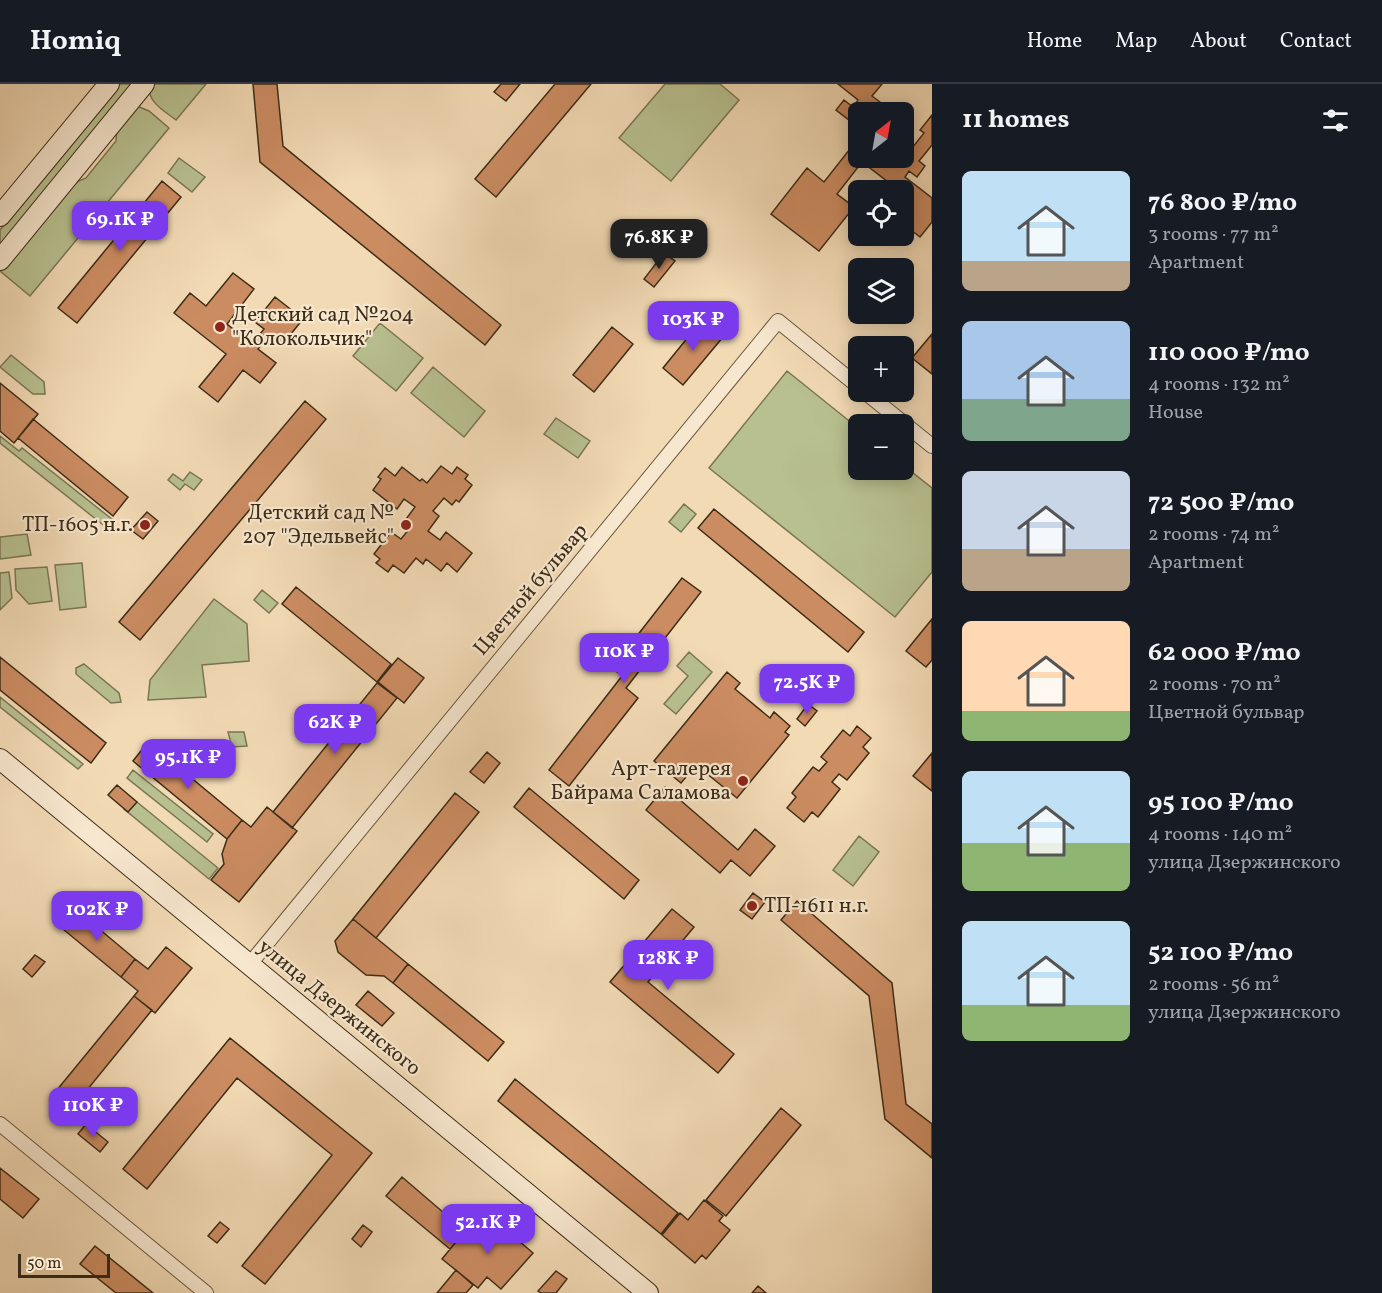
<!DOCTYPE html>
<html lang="en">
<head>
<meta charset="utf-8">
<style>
	:root { --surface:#171b24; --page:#242831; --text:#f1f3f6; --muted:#9ea1a6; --line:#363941; --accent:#7c3aed }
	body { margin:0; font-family:Vollkorn,serif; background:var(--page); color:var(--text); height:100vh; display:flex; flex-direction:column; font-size:22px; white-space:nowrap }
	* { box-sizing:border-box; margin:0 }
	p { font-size:20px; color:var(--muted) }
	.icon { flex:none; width:33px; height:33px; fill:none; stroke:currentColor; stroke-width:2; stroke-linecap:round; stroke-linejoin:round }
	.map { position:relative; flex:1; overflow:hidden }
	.panel { display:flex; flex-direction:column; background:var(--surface); width:450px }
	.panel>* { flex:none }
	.needle { width:39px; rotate:31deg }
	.buttons { position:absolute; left:848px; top:18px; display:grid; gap:12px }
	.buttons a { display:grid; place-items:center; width:66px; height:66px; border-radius:9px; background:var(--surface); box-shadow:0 3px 15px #0003; font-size:30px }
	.scale { position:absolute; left:18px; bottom:15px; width:92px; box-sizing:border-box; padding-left:6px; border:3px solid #3d2c17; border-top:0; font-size:16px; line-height:21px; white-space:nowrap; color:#3d2c17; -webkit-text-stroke:4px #f7e7cf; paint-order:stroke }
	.price { position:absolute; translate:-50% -51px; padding:0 14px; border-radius:12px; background:var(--accent); color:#fff; font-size:20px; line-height:39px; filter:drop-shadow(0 2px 3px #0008) }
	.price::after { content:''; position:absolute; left:50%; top:36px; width:18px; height:14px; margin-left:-9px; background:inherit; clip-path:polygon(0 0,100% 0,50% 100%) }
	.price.selected { background:#222; color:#fff }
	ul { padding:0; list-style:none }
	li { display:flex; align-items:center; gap:18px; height:150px; padding:0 30px }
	li span { display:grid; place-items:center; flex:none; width:168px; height:120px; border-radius:9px; color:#555 }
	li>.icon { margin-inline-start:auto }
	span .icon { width:72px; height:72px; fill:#fffc; stroke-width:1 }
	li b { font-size:26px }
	h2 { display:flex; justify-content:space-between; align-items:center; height:72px; padding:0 30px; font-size:26px }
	header { display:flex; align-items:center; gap:36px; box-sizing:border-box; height:84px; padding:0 30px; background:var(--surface); border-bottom:2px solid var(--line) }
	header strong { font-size:28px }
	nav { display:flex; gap:33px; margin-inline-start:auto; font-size:21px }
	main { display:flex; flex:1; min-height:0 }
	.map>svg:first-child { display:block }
	.green { fill:#b8c090; stroke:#7a7654; stroke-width:1.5 }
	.building { fill:#cc8c62; stroke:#3d2c17; stroke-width:1.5 }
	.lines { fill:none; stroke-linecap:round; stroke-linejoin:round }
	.minor-casing { stroke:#6a583e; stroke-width:16 }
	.secondary-casing { stroke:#3d2c17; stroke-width:22 }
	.minor { stroke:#f7e7cf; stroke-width:14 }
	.secondary { stroke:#f7e7cf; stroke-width:20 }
	.poi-dot { fill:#8f2418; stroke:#f7e7cf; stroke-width:2 }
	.labels { text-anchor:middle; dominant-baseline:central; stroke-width:4.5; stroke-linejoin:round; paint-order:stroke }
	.poi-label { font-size:21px; fill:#3d2c17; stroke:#f7e7cf; text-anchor:end }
	.street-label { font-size:21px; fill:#3d2c17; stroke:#f7e7cf }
</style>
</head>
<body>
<header>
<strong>Homiq</strong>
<nav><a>Home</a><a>Map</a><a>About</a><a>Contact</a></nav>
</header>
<main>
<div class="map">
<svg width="932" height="1209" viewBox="0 0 932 1209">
	<rect width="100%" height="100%" fill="#f2dab5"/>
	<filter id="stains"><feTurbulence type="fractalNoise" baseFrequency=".00333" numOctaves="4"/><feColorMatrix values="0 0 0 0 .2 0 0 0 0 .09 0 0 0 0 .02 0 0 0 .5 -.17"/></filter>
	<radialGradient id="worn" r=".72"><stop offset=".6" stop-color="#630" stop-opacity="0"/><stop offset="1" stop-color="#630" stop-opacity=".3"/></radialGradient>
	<path class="green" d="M120 0H136L0 166V146Z
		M149 0H206L176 36C163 26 147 18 149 0Z
		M665 0H720L739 16 671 97 619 54Z
		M137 22 149 27 169 44 30 212 0 187V182L65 103 86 94 116 57 117 38Z
		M179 74 205 93 192 108 168 89Z
		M380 239 423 274 396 307 353 272Z
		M11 271 44 298 45 310H33L0 283Z
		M433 283 485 327 464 353 411 309Z
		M787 287 858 344V386H903V381L932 404V488L895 533 709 384Z
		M556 334 590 357 578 374 544 350Z
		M0 352 19 367 22 364 113 436 107 444 0 359Z
		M190 388 202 396 194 406 185 400 180 406 168 396 173 390 183 397Z
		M684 420 696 430 681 448 669 438Z
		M27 450 31 471 0 475V453Z
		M82 479 86 523 60 526 55 481Z
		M47 483 52 517 29 520 16 506 15 485Z
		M9 488 12 514 0 526V489Z
		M262 506 278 519 269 529 254 516Z
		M214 515 247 540 249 577 202 581 206 613 148 616 150 596Z
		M689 568 712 588 676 630 664 620 688 592 677 582Z
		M84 580 119 609 121 618 111 619 76 590V584Z
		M0 613 83 680 78 685 0 623Z
		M228 648H244L247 662 232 663Z
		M133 686 213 750 207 758 127 694Z
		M132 714 218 784 209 795 124 725Z
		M859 752 879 768 853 802 833 786Z"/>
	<path class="building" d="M253 0H277L283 62 501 241 485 261 260 78Z
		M501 0H520L506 17 494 8Z
		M555 0H591L496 113 475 95Z
		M838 0H882L872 12 893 28H858V43L836 26 844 16 853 23 858 16Z
		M932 31V61L919 77 925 82 917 93 909 87 905 93 932 114V138L920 153 903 140V106H867L874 98 883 105 888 98 862 78 837 110 854 123 819 167 771 130 807 84 824 98 857 56 858 74H903V64L909 68 924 49 920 46Z
		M903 36 909 41 903 50Z
		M162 97 181 113 77 239 58 224Z
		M664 169 675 177 654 203 644 195Z
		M233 189 254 205 227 240 252 260 264 245 255 238 275 213 303 235 282 261 269 251 258 265 276 279 260 299 243 286 218 318 199 303 226 270 174 229 190 209 206 222Z
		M702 236 723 253 683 301 663 284Z
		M612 243 633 260 594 308 573 291Z
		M932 250V290L912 274Z
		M0 299 38 330 14 359 0 347Z
		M305 317 326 335 140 556 119 538Z
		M33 335 128 413 113 432 18 354Z
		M441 382 452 390 457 383 468 391 465 395 472 401 459 418 456 416 452 421 444 414 433 427 439 432 428 447 440 456 446 448 472 469 457 488 447 479 441 487 426 475 423 480 416 474 404 489 393 481 388 488 376 479 380 475 374 470 391 448 401 455 410 444 403 439 415 423 404 415 397 425 373 406 381 395 378 393 385 384 395 392 402 383 420 397 422 395 427 399Z
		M714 425 864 548 848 568 698 444Z
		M147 428 158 437 143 455 131 446Z
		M682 494 701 508 626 604 638 614 569 702 549 686 622 592 612 584Z
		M296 503 391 580 377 598 282 520Z
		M932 535V576L926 583 906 567Z
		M0 573 106 659 91 679 0 606Z
		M398 574 424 594 404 619 378 598Z
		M727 588 740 599 735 605 770 634 774 628 790 642 785 648 789 651 737 714 696 681 681 699 654 677Z
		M377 599 397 614 292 744 273 728Z
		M808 620 817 627 805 642 797 635Z
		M857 642 871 654 863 663 869 669 847 696 839 690 832 698 840 705 818 733 812 728 804 738 787 724 796 713 792 709 813 683 819 687 827 678 821 673 843 646 850 652Z
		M148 658 242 736 227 755 133 677Z
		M487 668 500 679 484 699 470 688Z
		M932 669V707L913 692Z
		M117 701 137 718 128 728 108 711Z
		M665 703 738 766 755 745 775 762 750 792 731 776 720 789 646 726Z
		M529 704 639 796 624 815 514 723Z
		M455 709 479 728 376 854 353 835Z
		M267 723 297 747 239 818 211 796 224 780 222 770 227 755 242 736 251 743Z
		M753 809 765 818 752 835 740 826Z
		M797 817 892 899 906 1020 932 1040V1074L885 1035 869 912 781 836Z
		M73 823 135 875 121 893 58 841Z
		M672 825 694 843 648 898 734 970 718 989 610 898Z
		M353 835 408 880 393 899 384 892 366 891 338 868 335 857Z
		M166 863 192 884 155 929 134 912 138 907 121 893 135 875 148 885Z
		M35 871 45 878 32 893 23 885Z
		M408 880 504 958 488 977 393 899Z
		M368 907 394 929 382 942 356 921Z
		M134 912 152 926 70 1027 52 1012Z
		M230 954 372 1069 265 1200 242 1182 332 1071 237 994 147 1105 123 1085Z
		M515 995 678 1129 661 1150 498 1017Z
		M781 1024 801 1041 726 1132 706 1116Z
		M86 1040 108 1058 100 1068 78 1050Z
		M0 1084 39 1115 23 1134 0 1115Z
		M402 1093 465 1147 450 1165 386 1112Z
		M704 1116 723 1132 719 1137 730 1146 706 1175 702 1171 695 1179 662 1151 680 1129 688 1136Z
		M490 1132 533 1169 501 1205 487 1193 478 1204 442 1175 465 1147 472 1153Z
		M220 1138 229 1145 217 1159 208 1152Z
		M363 1141 372 1148 361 1163 352 1155Z
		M95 1162 153 1209H116L80 1180Z
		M456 1186 473 1201 466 1209H437Z
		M556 1187 567 1195 556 1209H541L538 1207Z
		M758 1202 766 1209H752Z"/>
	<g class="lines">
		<defs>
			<path id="minor" d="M865 308 932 362
				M249 881 778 237 858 302
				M0 1040 206 1209"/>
			<path id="secondary" d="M0 132 109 0
				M0 176 144 0
				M0 675 648 1209"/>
		</defs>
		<use href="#minor" class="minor-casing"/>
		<use href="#secondary" class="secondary-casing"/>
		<use href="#minor" class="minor"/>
		<use href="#secondary" class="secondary"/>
	</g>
	<g class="poi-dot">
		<circle cx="220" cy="243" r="6"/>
		<circle cx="145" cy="441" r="6"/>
		<circle cx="406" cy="441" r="6"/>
		<circle cx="743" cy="697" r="6"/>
		<circle cx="752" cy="822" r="6"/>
	</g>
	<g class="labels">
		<g class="poi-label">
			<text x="232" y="231" text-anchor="start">Детский сад №204<tspan x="232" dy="24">"Колокольчик"</tspan></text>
			<text x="394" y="429">Детский сад №<tspan x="394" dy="24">207 "Эдельвейс"</tspan></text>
			<text x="133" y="441">ТП-1605 н.г.</text>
			<text x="731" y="685">Арт-галерея<tspan x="731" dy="24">Байрама Саламова</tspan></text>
			<text x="764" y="822" text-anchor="start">ТП-1611 н.г.</text>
		</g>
		<g class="street-label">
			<text transform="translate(531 506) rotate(-50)">Цветной бульвар</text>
			<text transform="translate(339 924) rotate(39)">улица Дзержинского</text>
		</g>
	</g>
	<rect width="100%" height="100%" filter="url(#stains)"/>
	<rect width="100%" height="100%" fill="url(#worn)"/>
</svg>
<div class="buttons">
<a><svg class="needle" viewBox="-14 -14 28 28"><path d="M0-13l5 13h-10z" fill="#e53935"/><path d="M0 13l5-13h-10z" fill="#9ea1a6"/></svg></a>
<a><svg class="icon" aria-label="locate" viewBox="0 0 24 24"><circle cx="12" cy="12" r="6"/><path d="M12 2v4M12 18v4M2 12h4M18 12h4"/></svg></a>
<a><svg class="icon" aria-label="layers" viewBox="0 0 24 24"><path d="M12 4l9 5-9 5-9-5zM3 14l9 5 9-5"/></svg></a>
<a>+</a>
<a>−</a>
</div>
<div class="scale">50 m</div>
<b class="price" style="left:120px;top:168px">69.1K ₽</b>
<b class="price selected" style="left:659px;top:186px">76.8K ₽</b>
<b class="price" style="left:693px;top:268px">103K ₽</b>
<b class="price" style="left:624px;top:600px">110K ₽</b>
<b class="price" style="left:807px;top:631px">72.5K ₽</b>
<b class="price" style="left:335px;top:671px">62K ₽</b>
<b class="price" style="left:188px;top:706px">95.1K ₽</b>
<b class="price" style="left:97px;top:858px">102K ₽</b>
<b class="price" style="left:668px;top:907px">128K ₽</b>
<b class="price" style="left:93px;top:1054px">110K ₽</b>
<b class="price" style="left:488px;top:1171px">52.1K ₽</b>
</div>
<section class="panel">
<h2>11 homes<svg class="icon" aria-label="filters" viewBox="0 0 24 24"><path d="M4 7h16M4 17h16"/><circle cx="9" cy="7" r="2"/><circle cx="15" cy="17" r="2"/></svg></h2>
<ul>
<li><span style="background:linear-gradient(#bfe0f5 75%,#b9a48a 0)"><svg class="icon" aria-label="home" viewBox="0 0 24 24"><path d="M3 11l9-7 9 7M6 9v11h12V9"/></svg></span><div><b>76 800 ₽/mo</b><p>3 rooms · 77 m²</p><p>Apartment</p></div></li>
<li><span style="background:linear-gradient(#a9c7e8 65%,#7fa58c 0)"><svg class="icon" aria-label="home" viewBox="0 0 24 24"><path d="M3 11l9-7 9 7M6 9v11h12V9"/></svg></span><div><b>110 000 ₽/mo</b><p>4 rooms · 132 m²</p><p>House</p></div></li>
<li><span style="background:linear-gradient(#c9d6e8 65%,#b9a48a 0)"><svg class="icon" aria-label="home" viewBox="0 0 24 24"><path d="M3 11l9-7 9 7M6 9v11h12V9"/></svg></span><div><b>72 500 ₽/mo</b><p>2 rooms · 74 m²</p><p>Apartment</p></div></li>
<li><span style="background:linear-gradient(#ffd9b3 75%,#8fb573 0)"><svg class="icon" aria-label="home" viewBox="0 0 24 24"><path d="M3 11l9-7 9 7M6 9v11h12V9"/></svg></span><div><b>62 000 ₽/mo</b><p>2 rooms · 70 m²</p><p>Цветной бульвар</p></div></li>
<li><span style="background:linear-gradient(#bfe0f5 60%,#8fb573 0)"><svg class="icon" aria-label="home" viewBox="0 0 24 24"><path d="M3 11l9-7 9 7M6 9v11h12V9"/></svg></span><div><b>95 100 ₽/mo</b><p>4 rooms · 140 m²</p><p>улица Дзержинского</p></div></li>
<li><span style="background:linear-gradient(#bfe0f5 70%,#8fb573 0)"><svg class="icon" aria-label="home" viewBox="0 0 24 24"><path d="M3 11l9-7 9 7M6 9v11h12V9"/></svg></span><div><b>52 100 ₽/mo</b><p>2 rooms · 56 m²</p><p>улица Дзержинского</p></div></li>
</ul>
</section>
</main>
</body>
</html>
